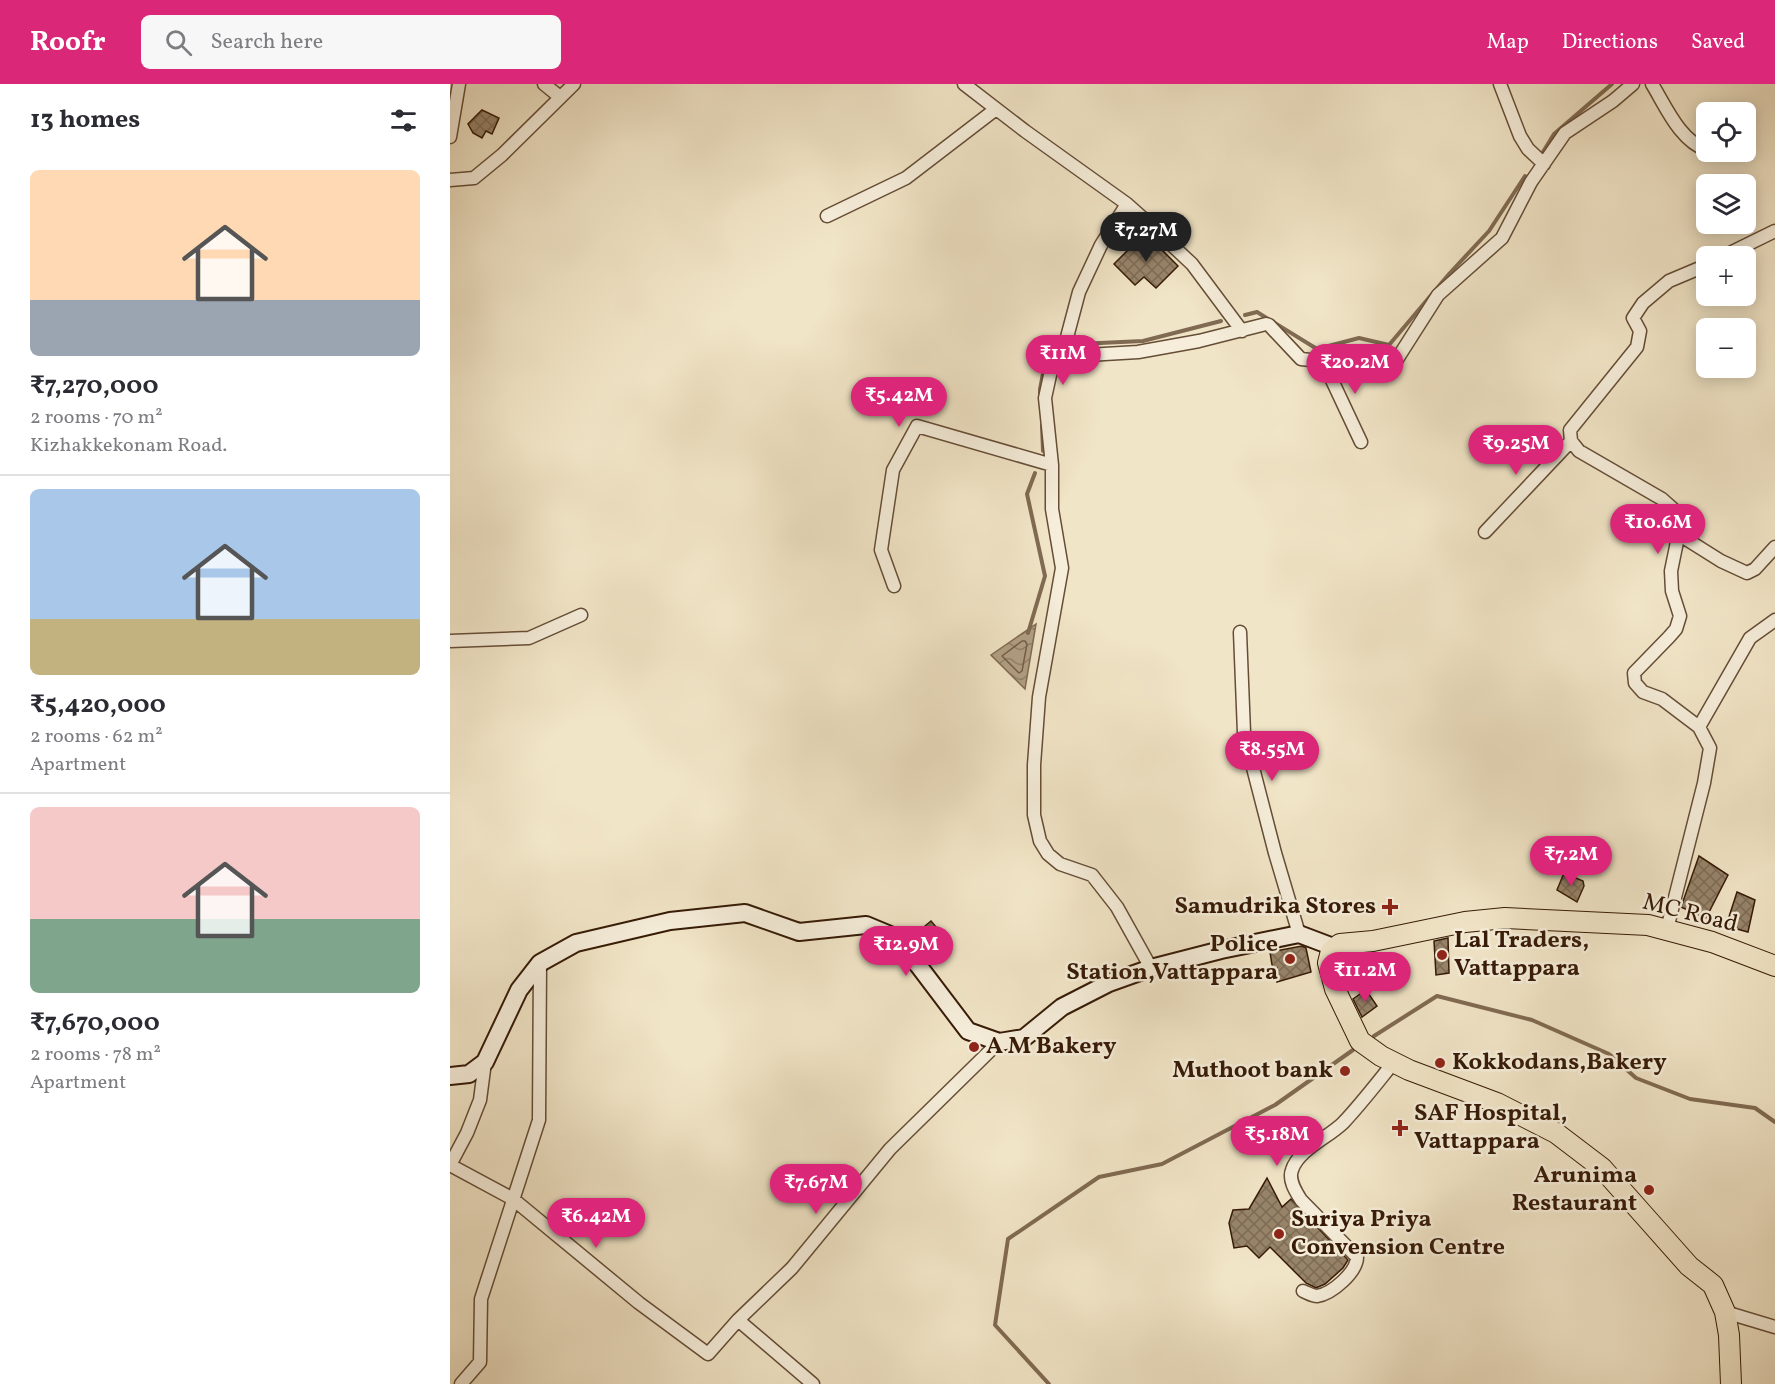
<!DOCTYPE html>
<html lang="en">
<head>
<meta charset="utf-8">
<style>
	:root { --surface:#fff; --page:#f7f7f7; --text:#2b2b33; --muted:#7c7c81; --line:#e1e1e2; --accent:#db2777 }
	body { margin:0; font-family:Vollkorn,serif; background:var(--page); color:var(--text); height:100vh; display:flex; flex-direction:column; font-size:22px; white-space:nowrap }
	* { box-sizing:border-box; margin:0 }
	p { font-size:20px; color:var(--muted) }
	.icon { flex:none; width:33px; height:33px; fill:none; stroke:currentColor; stroke-width:2; stroke-linecap:round; stroke-linejoin:round }
	.map { position:relative; flex:1; overflow:hidden }
	.drawer { display:flex; flex-direction:column; background:var(--surface); width:450px }
	.drawer>* { flex:none }
	.controls { position:absolute; left:1246px; top:18px; display:grid; gap:12px }
	.controls a { display:grid; place-items:center; width:60px; height:60px; border-radius:9px; background:var(--surface); box-shadow:0 3px 15px #0003; font-size:30px }
	.price { position:absolute; translate:-50% -51px; padding:0 14px; border-radius:21px; background:var(--accent); color:#fff; font-size:20px; line-height:39px; filter:drop-shadow(0 2px 3px #0008) }
	.price::after { content:''; position:absolute; left:50%; top:36px; width:18px; height:14px; margin-left:-9px; background:inherit; clip-path:polygon(0 0,100% 0,50% 100%) }
	.price.selected { background:#222; color:#fff }
	ul { padding:0; list-style:none }
	li { display:grid; align-content:center; gap:12px; height:318px; padding:0 30px }
	li+li { border-top:2px solid var(--line) }
	li span { display:grid; place-items:center; height:186px; border-radius:9px; color:#555 }
	li>.icon { margin-inline-start:auto }
	span .icon { width:108px; height:108px; fill:#fffc; stroke-width:1 }
	li b { font-size:26px }
	h2 { display:flex; justify-content:space-between; align-items:center; height:72px; padding:0 30px; font-size:26px }
	header { display:flex; align-items:center; gap:36px; box-sizing:border-box; height:84px; padding:0 30px; background:var(--accent); color:#fff }
	header strong { font-size:28px }
	nav { display:flex; gap:33px; margin-inline-start:auto; font-size:21px }
	.search { width:420px; height:54px; background:var(--page); display:flex; align-items:center; gap:15px; box-sizing:border-box; padding:0 21px; border-radius:9px; color:var(--muted); font-size:22px }
	main { display:flex; flex:1; min-height:0 }
	.map>svg:first-child { display:block }
	.water { fill:url(#water-waves); stroke:#806a52; stroke-width:1.5 }
	.lines { fill:none; stroke-linecap:round; stroke-linejoin:round }
	.shore { stroke:#745d46; stroke-width:1.5 }
	.stream { stroke:#806a52; stroke-width:4 }
	.building { fill:url(#building-cross-hatch); stroke:#361a06; stroke-width:1.5 }
	.street-casing { stroke:#654d36; stroke-width:15 }
	.secondary-casing { stroke:#361a06; stroke-width:20 }
	.primary-casing { stroke:#361a06; stroke-width:22 }
	.street { stroke:#f6eedb; stroke-width:12 }
	.secondary { stroke:#f6eedb; stroke-width:16 }
	.primary { stroke:#f1e5c7; stroke-width:20 }
	.poi-dot { fill:#8f2418; stroke:#f6eedb; stroke-width:2 }
	.labels { text-anchor:middle; dominant-baseline:central; stroke-width:5; stroke-linejoin:round; paint-order:stroke }
	.poi-label { font-size:24px; font-weight:bold; fill:#361a06; stroke:#f6eedb; text-anchor:start }
	.street-label { font-size:24px; fill:#361a06; stroke:#f6eedb }
</style>
</head>
<body>
<header>
<strong>Roofr</strong>
<div class="search"><svg class="icon" aria-label="search" viewBox="0 0 24 24"><circle cx="10" cy="10" r="6"/><path d="M15 15l6 6"/></svg>Search here</div>
<nav><a>Map</a><a>Directions</a><a>Saved</a></nav>
</header>
<main>
<section class="drawer">
<h2>13 homes<svg class="icon" aria-label="filters" viewBox="0 0 24 24"><path d="M4 7h16M4 17h16"/><circle cx="9" cy="7" r="2"/><circle cx="15" cy="17" r="2"/></svg></h2>
<ul>
<li><span style="background:linear-gradient(#ffd9b3 70%,#9aa5b1 0)"><svg class="icon" aria-label="home" viewBox="0 0 24 24"><path d="M3 11l9-7 9 7M6 9v11h12V9"/></svg></span><div><b>₹7,270,000</b><p>2 rooms · 70 m²</p><p>Kizhakkekonam Road.</p></div></li>
<li><span style="background:linear-gradient(#a9c7e8 70%,#c2b280 0)"><svg class="icon" aria-label="home" viewBox="0 0 24 24"><path d="M3 11l9-7 9 7M6 9v11h12V9"/></svg></span><div><b>₹5,420,000</b><p>2 rooms · 62 m²</p><p>Apartment</p></div></li>
<li><span style="background:linear-gradient(#f6c9c9 60%,#7fa58c 0)"><svg class="icon" aria-label="home" viewBox="0 0 24 24"><path d="M3 11l9-7 9 7M6 9v11h12V9"/></svg></span><div><b>₹7,670,000</b><p>2 rooms · 78 m²</p><p>Apartment</p></div></li>
</ul>
</section>
<div class="map">
<svg width="1325" height="1300" viewBox="0 0 1325 1300">
	<defs>
		<pattern id="water-waves" width="16" height="10" patternUnits="userSpaceOnUse" patternTransform="scale(1.5)"><rect width="16" height="10" fill="#b1a085"/><path d="M0 5q4-4 8 0t8 0" fill="none" stroke="#91826b"/></pattern>
		<pattern id="building-cross-hatch" width="8" height="8" patternUnits="userSpaceOnUse" patternTransform="scale(1.5)"><rect width="8" height="8" fill="#97846a"/><path d="M0 0l8 8M0 8l8-8" fill="none" stroke="#7c6b55"/></pattern>
	</defs>
	<rect width="100%" height="100%" fill="#f1e5c7"/>
	<filter id="stains"><feTurbulence type="fractalNoise" baseFrequency=".00333" numOctaves="4"/><feColorMatrix values="0 0 0 0 .2 0 0 0 0 .09 0 0 0 0 .02 0 0 0 .5 -.17"/></filter>
	<radialGradient id="worn" r=".72"><stop offset=".6" stop-color="#630" stop-opacity="0"/><stop offset="1" stop-color="#630" stop-opacity=".3"/></radialGradient>
	<path class="water" d="M586 540 575 605 541 571Z"/>
	<g class="lines">
		<path class="shore" d="M572 557H575L577 560 572 587 569 589 552 572Z"/>
		<path class="stream" d="M1093 68 1104 50 1162 0
			M795 231 807 228 867 265 909 254 939 261 999 190 1039 147 1075 92
			M628 260 693 257 771 237
			M590 312V305L598 263H603
			M592 341 593 367
			M578 549 595 492 577 410 585 389
			M924 952 987 912 1082 936 1159 970 1186 994 1240 1015 1305 1024 1325 1038
			M599 1300 545 1241 558 1155 649 1093 712 1080 825 1021 903 966"/>
	</g>
	<path class="building" d="M32 26 49 34 42 50 36 47 32 54 23 49 18 40Z
		M695 149 728 182 706 204 694 193 685 201 664 180Z
		M1249 772 1278 791 1256 834 1231 823Z
		M1114 789 1133 797 1134 802 1127 818 1107 806Z
		M1287 808 1305 816 1298 848 1276 842Z
		M481 837 496 855 481 871 463 852Z
		M998 854 999 889 986 891 984 857Z
		M852 862 856 864 861 888 827 898V884L823 887 820 868Z
		M916 906 927 922 912 933 903 915Z
		M817 1094 832 1123 841 1115 898 1176 893 1184 875 1200 866 1204 856 1199 820 1163 809 1174 797 1162 784 1164 779 1139 783 1126 799 1125Z"/>
	<g class="lines">
		<defs>
			<path id="street" d="M94 0 110 13
				M514 0 575 47 677 120 695 136 742 180 792 247
				M1050 0 1070 52 1078 65 1094 80
				M1202 0C1216 23 1230 57 1257 66
				M0 53 9 0
				M0 96 24 94 52 71 124 0
				M377 132 456 94 546 25
				M1274 172 1325 147
				M612 272 629 208 651 161 677 120
				M873 277 911 358
				M1035 448 1121 357
				M1228 450 1271 477 1297 489 1305 485 1325 463
				M444 502 431 466 443 386 467 342 602 381
				M790 548 794 649 825 769 849 850
				M0 557 79 554 131 531
				M1249 643 1300 554 1325 536
				M1217 845 1254 699 1260 664 1249 643 1212 615 1193 608 1185 599 1184 589 1219 553 1226 545 1230 532 1222 507 1221 487 1229 448 1233 440 1231 432 1212 415 1129 367 1121 357 1120 346 1187 263 1190 247 1183 234 1193 219 1219 197 1257 181
				M701 884 667 823 642 791 610 780 598 770 590 757 584 731V681L589 613 612 484 602 425V381L595 314 604 273 688 268 749 257 816 240 819 241 851 275 870 277 904 270 944 280 988 211 1052 154 1081 98 1115 49 1163 17 1183 0
				M0 1081 63 1115 189 1219 258 1270 288 1236
				M0 1081 17 1049 30 1016 35 978
				M853 1207C858 1209 862 1212 867 1212 882 1210 907 1188 907 1173L851 1116C846 1108 838 1096 842 1086 848 1066 879 1053 893 1039 911 1020 927 999 944 978
				M1275 1228 1325 1243
				M11 1300 30 1278 31 1215 89 1036 90 879
				M363 1300 288 1236 342 1184 440 1065 549 958"/>
			<path id="secondary" d="M0 992 19 990 35 978 69 906 90 879 126 859 220 837 295 829 349 848 416 841 440 851 468 881 518 947 549 958 574 954 612 923 659 899 701 884 771 866 849 850 886 864"/>
			<path id="primary" d="M1281 1300 1279 1251 1275 1228 1263 1201 1239 1182 1152 1084 1106 1049 1047 1019 959 986 931 972 910 957 885 905 878 879 881 867 890 860 923 857 1015 838 1055 834 1198 841 1262 858 1325 882"/>
		</defs>
		<use href="#street" class="street-casing"/>
		<use href="#secondary" class="secondary-casing"/>
		<use href="#primary" class="primary-casing"/>
		<use href="#street" class="street"/>
		<use href="#secondary" class="secondary"/>
		<use href="#primary" class="primary"/>
	</g>
	<g class="poi-dot">
		<path d="M937 814h6v6h6v6h-6v6h-6v-6h-6v-6h6z"/>
		<circle cx="992" cy="871" r="6"/>
		<circle cx="840" cy="875" r="6"/>
		<circle cx="524" cy="963" r="6"/>
		<circle cx="990" cy="979" r="6"/>
		<circle cx="895" cy="987" r="6"/>
		<path d="M947 1035h6v6h6v6h-6v6h-6v-6h-6v-6h6z"/>
		<circle cx="1199" cy="1106" r="6"/>
		<circle cx="829" cy="1150" r="6"/>
	</g>
	<g class="labels">
		<g class="poi-label">
			<text x="926" y="823" text-anchor="end">Samudrika Stores</text>
			<text x="1004" y="857">Lal Traders,<tspan x="1004" dy="28">Vattappara</tspan></text>
			<text x="828" y="861" text-anchor="end">Police<tspan x="828" dy="28">Station,Vattappara</tspan></text>
			<text x="536" y="963">A M Bakery</text>
			<text x="1002" y="979">Kokkodans,Bakery</text>
			<text x="883" y="987" text-anchor="end">Muthoot bank</text>
			<text x="964" y="1030">SAF Hospital,<tspan x="964" dy="28">Vattappara</tspan></text>
			<text x="1187" y="1092" text-anchor="end">Arunima<tspan x="1187" dy="28">Restaurant</tspan></text>
			<text x="841" y="1136">Suriya Priya<tspan x="841" dy="28">Convension Centre</tspan></text>
		</g>
		<g class="street-label">
			<text transform="translate(1240 830) rotate(14)">MC Road</text>
		</g>
	</g>
	<rect width="100%" height="100%" filter="url(#stains)"/>
	<rect width="100%" height="100%" fill="url(#worn)"/>
</svg>
<div class="controls">
<a><svg class="icon" aria-label="locate" viewBox="0 0 24 24"><circle cx="12" cy="12" r="6"/><path d="M12 2v4M12 18v4M2 12h4M18 12h4"/></svg></a>
<a><svg class="icon" aria-label="layers" viewBox="0 0 24 24"><path d="M12 4l9 5-9 5-9-5zM3 14l9 5 9-5"/></svg></a>
<a>+</a>
<a>−</a>
</div>
<b class="price selected" style="left:696px;top:179px">₹7.27M</b>
<b class="price" style="left:613px;top:302px">₹11M</b>
<b class="price" style="left:905px;top:311px">₹20.2M</b>
<b class="price" style="left:449px;top:344px">₹5.42M</b>
<b class="price" style="left:1066px;top:392px">₹9.25M</b>
<b class="price" style="left:1208px;top:471px">₹10.6M</b>
<b class="price" style="left:822px;top:698px">₹8.55M</b>
<b class="price" style="left:1121px;top:803px">₹7.2M</b>
<b class="price" style="left:456px;top:893px">₹12.9M</b>
<b class="price" style="left:915px;top:919px">₹11.2M</b>
<b class="price" style="left:827px;top:1083px">₹5.18M</b>
<b class="price" style="left:366px;top:1131px">₹7.67M</b>
<b class="price" style="left:146px;top:1165px">₹6.42M</b>
</div>
</main>
</body>
</html>
